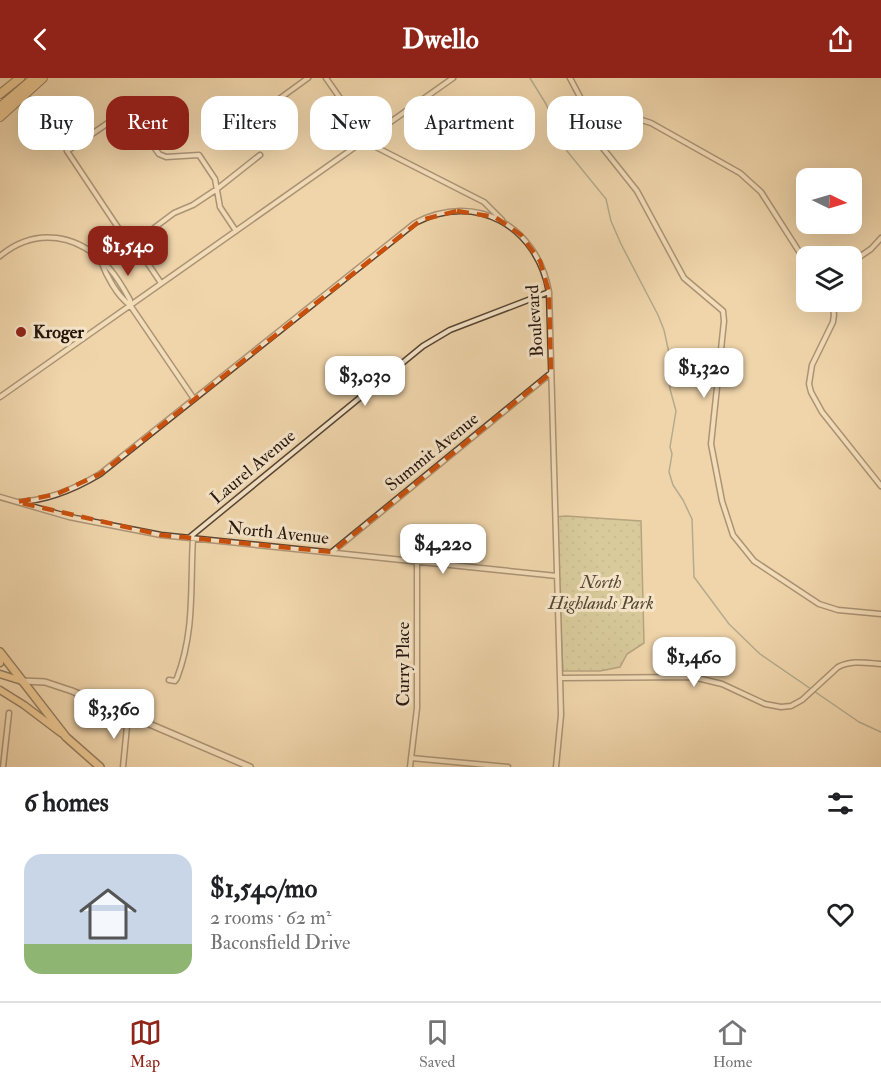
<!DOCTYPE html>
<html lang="en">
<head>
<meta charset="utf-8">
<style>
	:root { --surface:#fff; --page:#f2f2f2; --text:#202124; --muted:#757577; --line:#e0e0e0; --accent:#8f2418 }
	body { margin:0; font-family:"IM FELL Double Pica",serif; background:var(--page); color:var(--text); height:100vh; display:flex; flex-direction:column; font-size:22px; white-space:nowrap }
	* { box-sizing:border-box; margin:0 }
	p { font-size:20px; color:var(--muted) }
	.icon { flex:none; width:33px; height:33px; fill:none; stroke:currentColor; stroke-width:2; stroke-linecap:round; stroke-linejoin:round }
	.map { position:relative; height:689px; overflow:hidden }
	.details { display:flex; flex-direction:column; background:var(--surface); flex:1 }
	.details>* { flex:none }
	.banner { position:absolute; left:18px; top:18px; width:846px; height:54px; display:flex; gap:12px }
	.needle { width:39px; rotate:95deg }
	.controls { position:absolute; left:796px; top:90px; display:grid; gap:12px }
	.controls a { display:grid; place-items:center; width:66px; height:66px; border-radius:12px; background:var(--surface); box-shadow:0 6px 24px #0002; font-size:30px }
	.price { position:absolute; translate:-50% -51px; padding:0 14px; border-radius:12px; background:#fff; color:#222; font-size:20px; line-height:39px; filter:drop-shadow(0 2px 3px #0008) }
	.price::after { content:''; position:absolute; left:50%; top:36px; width:18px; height:14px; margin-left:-9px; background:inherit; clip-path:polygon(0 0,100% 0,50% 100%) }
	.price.current { background:var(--accent); color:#fff }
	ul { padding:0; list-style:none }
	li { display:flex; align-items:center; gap:18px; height:150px; padding:0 24px }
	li+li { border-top:2px solid var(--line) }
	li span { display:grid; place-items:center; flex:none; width:168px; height:120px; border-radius:18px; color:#555 }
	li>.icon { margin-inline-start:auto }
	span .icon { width:72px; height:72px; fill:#fffc; stroke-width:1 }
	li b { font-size:26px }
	h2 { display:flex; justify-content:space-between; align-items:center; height:72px; padding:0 24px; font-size:26px }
	.chip { padding:0 21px; border-radius:18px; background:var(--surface); box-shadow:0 6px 24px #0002; font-size:21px; line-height:54px }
	.chip.current { background:var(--accent); color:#fff }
	header { display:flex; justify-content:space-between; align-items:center; height:78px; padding:0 24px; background:var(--accent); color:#fff; font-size:27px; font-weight:700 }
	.menu { display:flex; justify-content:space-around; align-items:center; height:84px; border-top:2px solid var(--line); background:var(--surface); font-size:16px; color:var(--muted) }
	.menu a { display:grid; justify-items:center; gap:3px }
	.menu .current { color:var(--accent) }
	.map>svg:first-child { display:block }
	.park { fill:url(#park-dots); stroke:#70694a; stroke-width:1.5 }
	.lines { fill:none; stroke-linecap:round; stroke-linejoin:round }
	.stream { stroke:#6b7769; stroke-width:1.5 }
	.minor-casing { stroke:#584534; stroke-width:7 }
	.tertiary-casing { stroke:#584534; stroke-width:8 }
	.primary-casing { stroke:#25150d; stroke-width:9 }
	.trunk-casing { stroke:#25150d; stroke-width:10 }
	.motorway-casing { stroke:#25150d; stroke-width:10 }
	.minor { stroke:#f5e4c8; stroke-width:4 }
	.tertiary { stroke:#f5e4c8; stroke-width:5 }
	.primary { stroke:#e8ba76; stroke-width:6 }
	.trunk { stroke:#e8ba76; stroke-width:7 }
	.motorway { stroke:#e8ba76; stroke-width:8 }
	.marked { fill:none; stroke:#cb4f0c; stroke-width:4.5; stroke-dasharray:12 8; stroke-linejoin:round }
	.poi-dot { fill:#8f2418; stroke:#f5e4c8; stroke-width:2 }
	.labels { text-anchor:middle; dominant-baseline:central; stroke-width:6; stroke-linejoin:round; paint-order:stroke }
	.street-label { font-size:18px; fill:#25150d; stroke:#f5e4c8 }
	.poi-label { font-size:18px; font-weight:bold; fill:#25150d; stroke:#f5e4c8; text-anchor:start }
	.park-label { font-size:18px; font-style:italic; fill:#524732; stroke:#f5e4c8 }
</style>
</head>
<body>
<header><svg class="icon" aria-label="back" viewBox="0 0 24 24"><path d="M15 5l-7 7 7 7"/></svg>Dwello<svg class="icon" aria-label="share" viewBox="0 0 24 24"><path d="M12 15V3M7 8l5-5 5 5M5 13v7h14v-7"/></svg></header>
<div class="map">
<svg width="881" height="689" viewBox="0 0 881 689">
	<defs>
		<pattern id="park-dots" width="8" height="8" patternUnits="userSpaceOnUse" patternTransform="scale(1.5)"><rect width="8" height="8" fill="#babd88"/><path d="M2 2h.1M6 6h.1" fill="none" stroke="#a0a274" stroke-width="1.8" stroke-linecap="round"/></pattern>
	</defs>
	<rect width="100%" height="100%" fill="#f0d5ab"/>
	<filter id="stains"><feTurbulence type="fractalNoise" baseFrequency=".00333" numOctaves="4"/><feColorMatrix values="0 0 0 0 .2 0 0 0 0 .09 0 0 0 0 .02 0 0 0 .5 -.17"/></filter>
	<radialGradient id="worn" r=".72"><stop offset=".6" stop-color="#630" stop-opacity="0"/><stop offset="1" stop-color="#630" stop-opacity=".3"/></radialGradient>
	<path class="park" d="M566 438 641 443 644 565 627 576 620 589 600 593H563L555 439Z"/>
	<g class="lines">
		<path class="stream" d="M530 0 546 26 567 73 606 121 611 143 621 166 658 237 664 252 669 275 670 311 676 333 670 369 672 376 669 394 673 407 683 422 692 441 694 499 729 546 760 576 859 644 881 654"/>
		<defs>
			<path id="minor" d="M326 0 368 60
				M570 0 588 34 598 64 637 113 684 200 723 233 724 243 711 366 722 423 733 457 754 483 819 526 838 532 881 536
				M588 34 620 35 651 45 740 95 761 114 807 186
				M290 58 268 29 308 0
				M364 63 484 124 502 142
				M134 165 174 135 193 127 217 111 260 77
				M0 178C36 148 79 156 109 190 117 199 124 211 130 222V226
				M101 183C106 197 117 218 130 227L194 321
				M852 184 871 171 881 160
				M161 205 134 165 125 160 67 73 127 32 159 76 166 79 199 77 215 101 220 129 236 153
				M831 224 834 236 833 244 812 287 809 306 811 314 822 334 881 408
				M0 319 453 0
				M0 419 69 439 161 457 557 498
				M17 424C46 423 75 411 100 396L415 145C476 113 537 148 549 214L560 600 561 637 556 689
				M190 459 423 268 450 252 549 214
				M332 474 551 295
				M561 600 693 599 722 606 765 626 781 629 791 628 802 622 838 589C852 582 866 585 881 586
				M169 602 175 603 177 600C195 553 190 509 193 460
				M411 680 508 689
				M3 689 9 635
				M123 689 128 638
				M410 689 417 630V483"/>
			<path id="tertiary" d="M22 603 45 604 72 613 250 689"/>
			<path id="primary" d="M0 585 1 575
				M0 596 22 603
				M0 612 24 627 61 655"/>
			<path id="trunk" d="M0 574 66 659 100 689"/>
			<path id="motorway" d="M0 16 20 0
				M0 29 34 0
				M0 39 43 0"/>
		</defs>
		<use href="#minor" class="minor-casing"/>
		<use href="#tertiary" class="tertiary-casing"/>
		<use href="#primary" class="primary-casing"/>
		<use href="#trunk" class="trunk-casing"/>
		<use href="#motorway" class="motorway-casing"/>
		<use href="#minor" class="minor"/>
		<use href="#tertiary" class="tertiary"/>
		<use href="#primary" class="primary"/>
		<use href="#trunk" class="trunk"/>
		<use href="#motorway" class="motorway"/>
	</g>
	<path d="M0 0H881V689H0ZM457 133 495 139 521 157 540 183 549 214 551 295 332 474 161 457 17 424 57 416 100 396 421 142Z" fill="#f0d5ab" fill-opacity=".55" fill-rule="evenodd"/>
	<path class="marked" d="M457 133 495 139 521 157 540 183 549 214 551 295 332 474 161 457 17 424 57 416 100 396 421 142Z"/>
	<circle class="poi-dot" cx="21" cy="254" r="6"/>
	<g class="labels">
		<g class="street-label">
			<text transform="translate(535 243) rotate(-94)">Boulevard</text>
			<text transform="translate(432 374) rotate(-39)">Summit Avenue</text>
			<text transform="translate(253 389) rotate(-40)">Laurel Avenue</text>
			<text transform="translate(278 455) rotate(6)">North Avenue</text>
			<text transform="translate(403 586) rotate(-90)">Curry Place</text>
		</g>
		<g class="poi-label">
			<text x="33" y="254">Kroger</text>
		</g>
		<g class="park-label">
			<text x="601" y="504">North<tspan x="601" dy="21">Highlands Park</tspan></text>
		</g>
	</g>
	<rect width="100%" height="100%" filter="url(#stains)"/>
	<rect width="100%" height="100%" fill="url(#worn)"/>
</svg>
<div class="controls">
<a><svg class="needle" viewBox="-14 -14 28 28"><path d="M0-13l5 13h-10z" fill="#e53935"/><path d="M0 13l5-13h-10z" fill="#757577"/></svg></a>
<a><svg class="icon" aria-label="layers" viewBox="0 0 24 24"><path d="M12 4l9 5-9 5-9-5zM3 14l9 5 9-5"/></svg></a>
</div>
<b class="price current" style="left:128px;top:199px">$1,540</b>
<b class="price" style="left:704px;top:321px">$1,320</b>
<b class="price" style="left:365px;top:329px">$3,030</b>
<b class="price" style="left:443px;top:497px">$4,220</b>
<b class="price" style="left:694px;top:610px">$1,460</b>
<b class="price" style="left:114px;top:662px">$3,360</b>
<div class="banner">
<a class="chip">Buy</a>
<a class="chip current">Rent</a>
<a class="chip">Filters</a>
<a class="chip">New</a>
<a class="chip">Apartment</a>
<a class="chip">House</a>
</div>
</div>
<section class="details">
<h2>6 homes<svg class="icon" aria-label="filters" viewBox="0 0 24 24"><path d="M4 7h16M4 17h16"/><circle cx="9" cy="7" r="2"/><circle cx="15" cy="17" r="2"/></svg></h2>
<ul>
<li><span style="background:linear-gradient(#c9d6e8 75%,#8fb573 0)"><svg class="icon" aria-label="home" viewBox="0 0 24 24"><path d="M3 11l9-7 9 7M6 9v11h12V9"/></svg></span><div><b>$1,540/mo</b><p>2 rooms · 62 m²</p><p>Baconsfield Drive</p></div><svg class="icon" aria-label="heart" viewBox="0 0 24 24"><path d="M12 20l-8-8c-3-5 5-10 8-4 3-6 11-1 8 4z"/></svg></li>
</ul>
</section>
<nav class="menu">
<a class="current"><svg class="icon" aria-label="map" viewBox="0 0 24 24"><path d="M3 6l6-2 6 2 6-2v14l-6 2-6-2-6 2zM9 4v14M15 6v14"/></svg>Map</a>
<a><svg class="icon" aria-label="saved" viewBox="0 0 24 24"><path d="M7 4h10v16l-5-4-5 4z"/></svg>Saved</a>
<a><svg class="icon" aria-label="home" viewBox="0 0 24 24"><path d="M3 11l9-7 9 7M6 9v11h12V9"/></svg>Home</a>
</nav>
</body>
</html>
